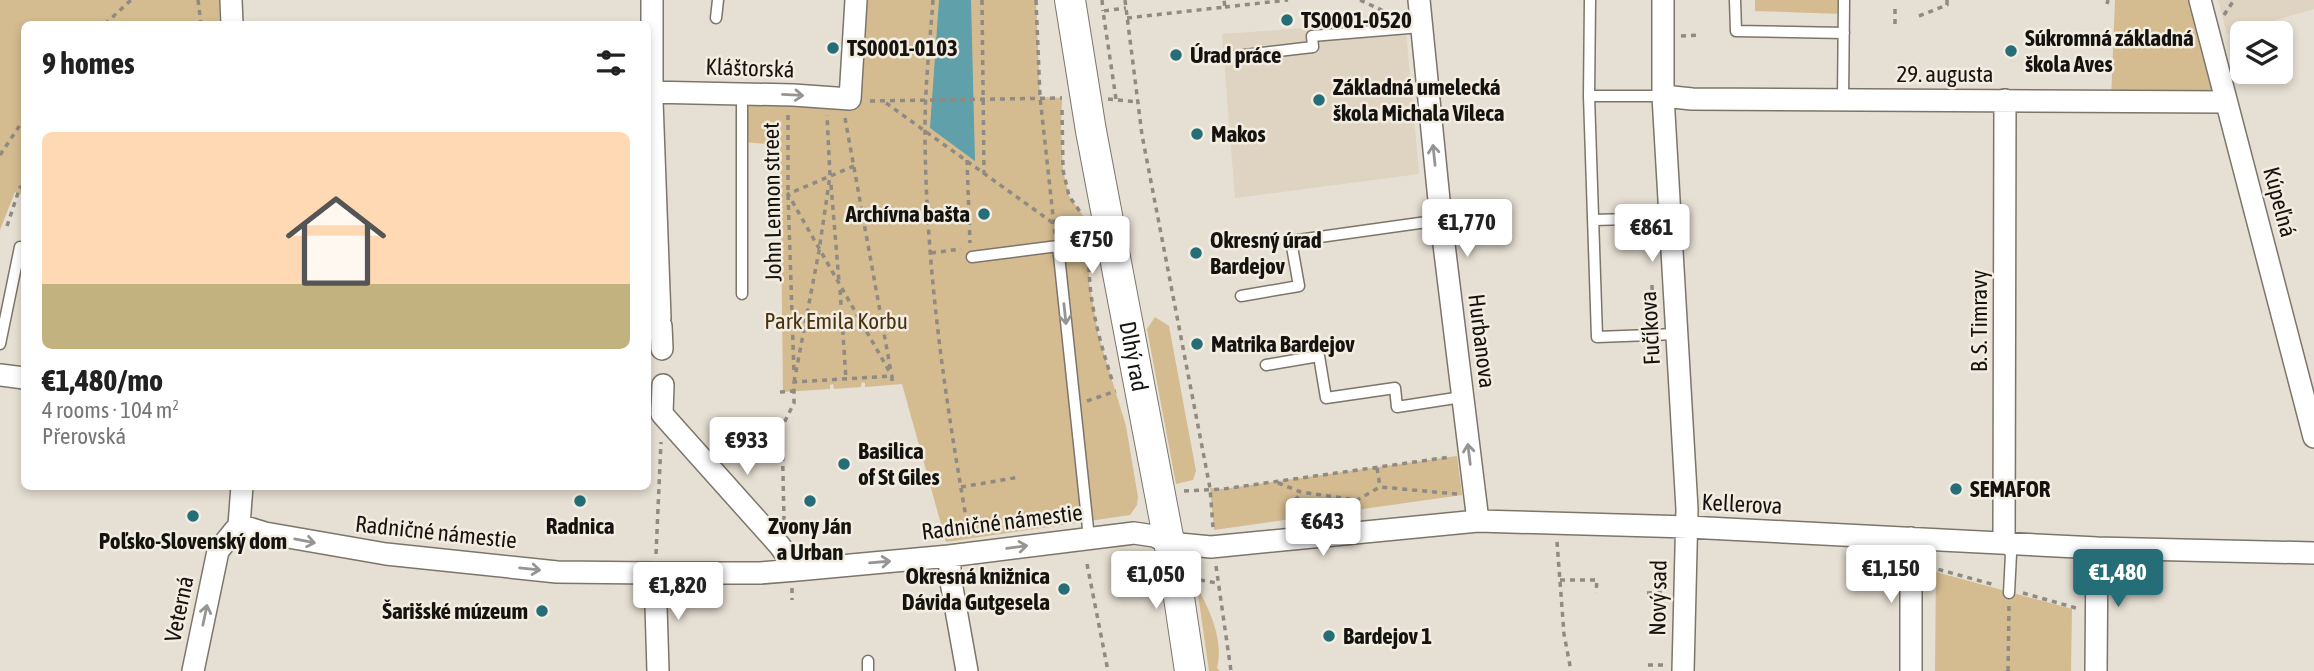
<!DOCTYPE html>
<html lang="en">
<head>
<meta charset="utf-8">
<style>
	:root { --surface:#fff; --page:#f2f2f2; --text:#222; --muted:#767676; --line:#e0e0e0; --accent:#256e78 }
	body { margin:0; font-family:"Asap Condensed",sans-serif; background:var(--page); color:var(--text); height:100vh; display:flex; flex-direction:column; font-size:26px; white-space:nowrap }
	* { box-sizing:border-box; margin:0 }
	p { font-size:23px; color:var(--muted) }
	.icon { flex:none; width:38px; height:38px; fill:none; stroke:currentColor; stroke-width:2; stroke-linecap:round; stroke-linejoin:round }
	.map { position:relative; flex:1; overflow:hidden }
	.sheet { position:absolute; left:21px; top:21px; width:630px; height:469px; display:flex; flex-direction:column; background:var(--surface); border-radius:10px; box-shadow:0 4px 10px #0003 }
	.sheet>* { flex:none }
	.fabs { position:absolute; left:2230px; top:21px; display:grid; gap:14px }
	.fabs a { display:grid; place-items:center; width:63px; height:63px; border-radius:10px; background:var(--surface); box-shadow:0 4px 10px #0003; font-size:35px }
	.price { position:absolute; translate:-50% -60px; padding:0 16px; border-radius:7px; background:#fff; color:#222; font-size:23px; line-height:46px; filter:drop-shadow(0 2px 4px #0008) }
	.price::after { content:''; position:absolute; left:50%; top:42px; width:21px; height:16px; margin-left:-10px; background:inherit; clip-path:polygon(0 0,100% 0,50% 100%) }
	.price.selected { background:var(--accent); color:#fff }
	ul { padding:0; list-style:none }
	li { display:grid; align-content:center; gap:14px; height:371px; padding:0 21px }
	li+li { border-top:2px solid var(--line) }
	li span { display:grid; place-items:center; height:217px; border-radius:10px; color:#555 }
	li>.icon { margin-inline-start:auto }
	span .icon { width:126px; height:126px; fill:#fffc; stroke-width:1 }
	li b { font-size:30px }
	h2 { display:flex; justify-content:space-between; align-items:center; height:84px; padding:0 21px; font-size:30px }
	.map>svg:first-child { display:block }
	.built { fill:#dfd3c1 }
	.green { fill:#d4bb90 }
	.water { fill:#5fa0aa }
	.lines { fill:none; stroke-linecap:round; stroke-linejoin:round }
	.lane-casing { stroke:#7c756a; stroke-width:13 }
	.street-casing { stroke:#7c756a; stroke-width:24 }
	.secondary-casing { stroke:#7c756a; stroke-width:32 }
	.path { stroke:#8f8a82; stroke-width:3.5; stroke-dasharray:5 5; stroke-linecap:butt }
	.lane { stroke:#fff; stroke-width:10 }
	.street { stroke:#fff; stroke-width:21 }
	.secondary { stroke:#fff; stroke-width:30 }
	.oneway { stroke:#969593 }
	.poi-dot { fill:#256e78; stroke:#f3ece0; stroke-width:2.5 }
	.labels { text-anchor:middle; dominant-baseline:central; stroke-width:5; stroke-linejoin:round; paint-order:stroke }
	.poi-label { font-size:23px; font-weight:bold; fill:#15130f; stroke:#f3ece0; text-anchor:start }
	.street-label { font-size:23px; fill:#15130f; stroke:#f3ece0 }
	.park-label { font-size:23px; fill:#46320d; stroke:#f3ece0 }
</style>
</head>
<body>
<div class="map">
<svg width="2314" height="671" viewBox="0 0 2314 671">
	<rect width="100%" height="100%" fill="#e6dfd3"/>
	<path class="built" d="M2218 0H2314V9L2227 34Z
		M1405 21 1419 174 1235 198 1222 34Z"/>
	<path class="green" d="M0 0H219L220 24H24V195L15 192 0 230Z
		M856 0H1036L1040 97 1062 98 1061 128 1063 170 1069 196 1087 221 1090 235 1089 281 1098 334 1126 426 1138 497 1137 505 1130 515 946 542 902 384 865 387V383L862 382 861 387 834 389 833 384 830 385V389L783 392 780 145 742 142V94L850 99Z
		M1755 0H1844V14L1755 11Z
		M2115 0H2200L2226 102 2111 101Z
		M1155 317 1169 326 1196 471 1193 480 1176 484 1147 329Z
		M1457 456 1462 495 1214 530 1210 488 1223 489Z
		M1936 572 2072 609 2071 671H1935Z
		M1197 587C1210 610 1224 641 1217 668L1220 671H1209Z"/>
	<path class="water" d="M939 0H971L975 161 930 128Z"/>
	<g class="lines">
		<defs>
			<path id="lane" d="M1590 0 1589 96 1597 337 1677 334
				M1735 0 1736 31 1844 33
				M716 18 718 0
				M1228 57 1313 47 1312 36 1421 27
				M742 94V294
				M1589 96H1663
				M1843 100 1844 0
				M1593 220 1670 218
				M1058 246 1089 538
				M972 257 1058 246 1107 231
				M1241 296 1299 286 1291 241 1441 220
				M0 344 20 247
				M1266 365 1319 356 1326 398 1395 388 1397 407 1462 397
				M2004 543 2011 554 2009 593
				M868 661V671"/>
			<path id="street" d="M231 0 232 24
				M652 0V101L660 318
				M1419 0 1441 220 1478 521
				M1663 0V96L1687 509 1683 671
				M2200 0 2314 437
				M648 92 793 95 850 99 856 0
				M1663 96 1692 99 2226 102
				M661 326 662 349
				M0 375 24 378
				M662 414 780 546 797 570
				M662 414 663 385
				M239 525 265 533 386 554 557 572 655 573H760L797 570 949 556 1134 533 1154 536 1169 543 1211 547 1478 521 1688 527 2097 548 2314 553
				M1911 538V671
				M2004 543 2005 100
				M949 556 951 582 967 671
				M655 573 658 671
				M193 671 218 551 239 525 242 486
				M2096 671 2097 548"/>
			<g id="secondary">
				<path id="s1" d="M1070 0 1091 131 1177 584 1190 671"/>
			</g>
		</defs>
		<use href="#lane" class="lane-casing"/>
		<use href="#street" class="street-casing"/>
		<use href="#secondary" class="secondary-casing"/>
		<path class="path" d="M198 0 201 24
			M933 0C930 42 925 85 925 127 925 263 945 400 969 534
			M982 0 984 174
			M1036 0 1040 97 1055 234
			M1102 0 1103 11
			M1125 0 1142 135 1210 488 1213 527
			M1360 0 1390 14
			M2107 4 2108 0
			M1225 7 1288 0
			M2224 15 2234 0
			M1919 16 1947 5V0
			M1127 18 1225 7 1224 0
			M105 24 131 0
			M1895 24V7
			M1681 36 1699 35
			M1375 88 1410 86
			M1108 99 1138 102
			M1116 99 1103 11 1126 8
			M870 101 1062 98
			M886 103 1053 223
			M1062 110 1063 170 1069 196 1081 213
			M788 115V194L794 373
			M845 118 891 372
			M0 155 24 119
			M967 160 970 243
			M854 166 788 194 892 376
			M831 185 839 282
			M7 226 20 187 24 189
			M931 253 961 249
			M1089 257C1088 300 1099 339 1112 380
			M1652 285 1653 323
			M840 290 846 379
			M794 382 819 251 830 176 827 115
			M780 392 794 391
			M1087 401 1116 391
			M1377 468 1380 487
			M1278 483 1301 492 1357 500 1380 487 1457 494
			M961 487 1020 477
			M1184 491 1223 489 1450 457
			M1357 500 1359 515
			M1298 520 1295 501 1301 492
			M784 521 782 427 794 403V382L892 376V385
			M1557 542 1564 634 1571 671
			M656 554 661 442
			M1087 564 1108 671
			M1930 564 1937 569 1995 585
			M1216 566 1231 671
			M1200 580 1217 583
			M1560 580H1597L1596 593
			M792 588V600
			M1647 593 1665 592
			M2023 593 2076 608
			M1648 665H1663
			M2008 671 2009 606"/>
		<use href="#lane" class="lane"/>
		<use href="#street" class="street"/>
		<use href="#secondary" class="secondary"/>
	</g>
	<defs><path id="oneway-shaft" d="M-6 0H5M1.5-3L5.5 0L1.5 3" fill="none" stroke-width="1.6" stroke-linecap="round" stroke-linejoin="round" transform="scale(1.75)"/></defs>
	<g class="oneway">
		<use href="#oneway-shaft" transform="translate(793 95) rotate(3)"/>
		<use href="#oneway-shaft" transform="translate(1434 155) rotate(-96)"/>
		<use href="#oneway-shaft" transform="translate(1065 314) rotate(84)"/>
		<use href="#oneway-shaft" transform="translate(1469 454) rotate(-97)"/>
		<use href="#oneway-shaft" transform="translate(305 541) rotate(11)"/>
		<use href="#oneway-shaft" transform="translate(1017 547) rotate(-7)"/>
		<use href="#oneway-shaft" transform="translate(880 562) rotate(-5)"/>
		<use href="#oneway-shaft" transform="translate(530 569) rotate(6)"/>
		<use href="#oneway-shaft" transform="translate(205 615) rotate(-78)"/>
	</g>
	<g class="poi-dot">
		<circle cx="1287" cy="20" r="7"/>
		<circle cx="833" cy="48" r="7"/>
		<circle cx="2011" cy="51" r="7"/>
		<circle cx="1176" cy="55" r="7"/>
		<circle cx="1319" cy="100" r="7"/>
		<circle cx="1197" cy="134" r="7"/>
		<circle cx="984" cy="214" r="7"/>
		<circle cx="1196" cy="253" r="7"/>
		<circle cx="1197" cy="344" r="7"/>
		<circle cx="844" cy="464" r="7"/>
		<circle cx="1956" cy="489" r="7"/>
		<circle cx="580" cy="501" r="7"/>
		<circle cx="810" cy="501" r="7"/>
		<circle cx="193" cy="516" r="7"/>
		<circle cx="1064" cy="589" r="7"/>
		<circle cx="542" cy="611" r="7"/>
		<circle cx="1329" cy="636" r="7"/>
	</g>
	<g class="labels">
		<g class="poi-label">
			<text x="1301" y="20">TS0001-0520</text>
			<text x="2025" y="38">Súkromná základná<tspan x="2025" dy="26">škola Aves</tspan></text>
			<text x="847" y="48">TS0001-0103</text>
			<text x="1190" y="55">Úrad práce</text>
			<text x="1333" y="87">Základná umelecká<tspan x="1333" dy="26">škola Michala Vileca</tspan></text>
			<text x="1211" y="134">Makos</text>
			<text x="970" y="214" text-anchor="end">Archívna bašta</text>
			<text x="1210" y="240">Okresný úrad<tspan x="1210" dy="26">Bardejov</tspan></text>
			<text x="1211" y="344">Matrika Bardejov</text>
			<text x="858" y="451">Basilica<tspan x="858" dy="26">of St Giles</tspan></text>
			<text x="1970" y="489">SEMAFOR</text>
			<text x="580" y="526" text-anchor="middle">Radnica</text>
			<text x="810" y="526" text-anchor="middle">Zvony Ján<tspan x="810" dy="26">a Urban</tspan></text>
			<text x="193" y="541" text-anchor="middle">Poľsko-Slovenský dom</text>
			<text x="1050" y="576" text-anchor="end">Okresná knižnica<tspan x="1050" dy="26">Dávida Gutgesela</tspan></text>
			<text x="528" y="611" text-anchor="end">Šarišské múzeum</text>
			<text x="1343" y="636">Bardejov 1</text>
		</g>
		<g class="street-label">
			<text transform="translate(750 68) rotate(2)">Kláštorská</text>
			<text x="1945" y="74">29. augusta</text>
			<text transform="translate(772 202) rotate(-91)">John Lennon street</text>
			<text transform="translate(2280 202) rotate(75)">Kúpeľná</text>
			<text transform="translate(1979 321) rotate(-90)">B. S. Timravy</text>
			<text transform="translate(1650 328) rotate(-93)">Fučíkova</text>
			<text transform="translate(1482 341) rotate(83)">Hurbanova</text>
			<text stroke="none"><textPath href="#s1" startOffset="362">Dlhý rad</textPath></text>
			<text transform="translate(1742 504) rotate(3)">Kellerova</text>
			<text transform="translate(1002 522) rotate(-7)">Radničné námestie</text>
			<text transform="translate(436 532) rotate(6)">Radničné námestie</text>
			<text transform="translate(1658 598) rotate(-89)">Nový sad</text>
			<text transform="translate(179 609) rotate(-78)">Veterná</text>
		</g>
		<g class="park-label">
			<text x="836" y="321">Park Emila Korbu</text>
		</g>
	</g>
</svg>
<div class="fabs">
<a><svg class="icon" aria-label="layers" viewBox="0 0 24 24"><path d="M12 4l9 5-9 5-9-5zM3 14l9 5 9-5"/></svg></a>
</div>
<b class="price" style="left:1467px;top:259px">€1,770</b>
<b class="price" style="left:1652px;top:264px">€861</b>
<b class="price" style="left:1092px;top:276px">€750</b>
<b class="price" style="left:747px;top:477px">€933</b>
<b class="price" style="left:1323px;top:558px">€643</b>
<b class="price" style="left:1891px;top:605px">€1,150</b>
<b class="price selected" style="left:2118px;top:609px">€1,480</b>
<b class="price" style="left:1156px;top:611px">€1,050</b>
<b class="price" style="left:678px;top:622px">€1,820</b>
<section class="sheet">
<h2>9 homes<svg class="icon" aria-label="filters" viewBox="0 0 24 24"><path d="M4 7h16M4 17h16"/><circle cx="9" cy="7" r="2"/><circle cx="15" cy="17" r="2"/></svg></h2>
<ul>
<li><span style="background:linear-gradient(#ffd9b3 70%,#c2b280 0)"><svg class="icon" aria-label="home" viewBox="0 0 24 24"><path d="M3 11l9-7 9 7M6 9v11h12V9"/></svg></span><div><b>€1,480/mo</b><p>4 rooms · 104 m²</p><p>Přerovská</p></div></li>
</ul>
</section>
</div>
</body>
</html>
